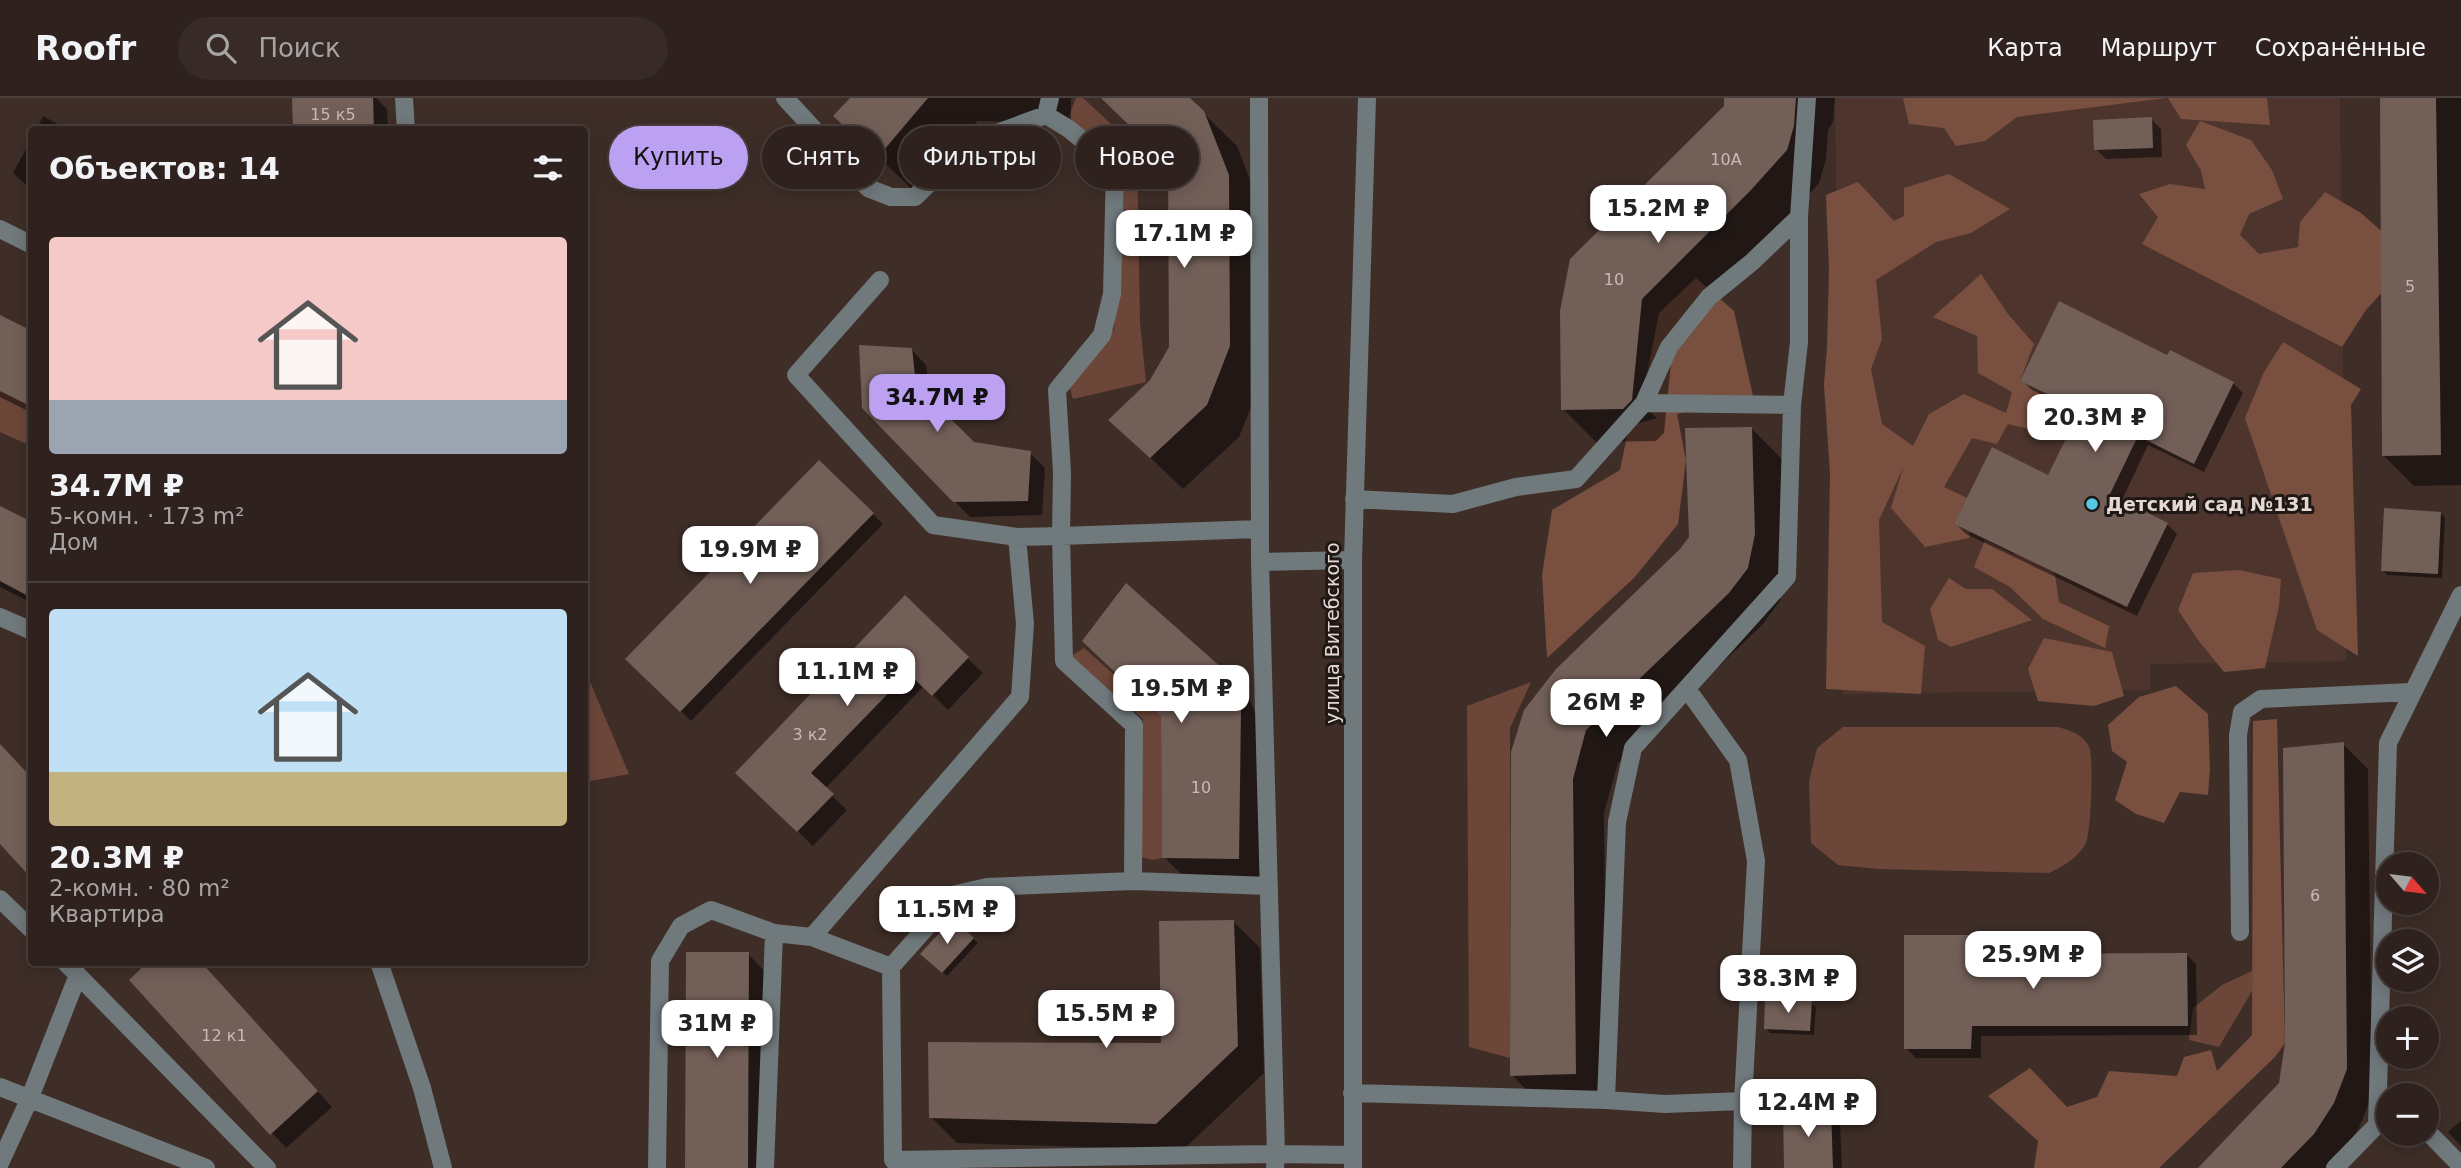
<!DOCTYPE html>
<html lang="ru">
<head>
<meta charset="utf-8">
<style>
	:root { --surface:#2f221e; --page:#372a27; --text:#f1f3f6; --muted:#a7a4a4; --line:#4a3f3c; --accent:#bca0f2 }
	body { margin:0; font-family:"DejaVu Sans",sans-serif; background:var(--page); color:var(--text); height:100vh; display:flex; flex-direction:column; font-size:26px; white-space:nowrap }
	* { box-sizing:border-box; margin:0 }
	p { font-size:23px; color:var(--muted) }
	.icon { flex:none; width:38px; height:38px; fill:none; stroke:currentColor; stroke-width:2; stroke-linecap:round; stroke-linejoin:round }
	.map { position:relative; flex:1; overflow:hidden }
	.side { position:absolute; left:28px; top:28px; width:560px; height:840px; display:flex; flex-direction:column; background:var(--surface); border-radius:7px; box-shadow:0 4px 18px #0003,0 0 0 2px var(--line) }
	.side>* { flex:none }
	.guide { position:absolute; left:609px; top:28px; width:665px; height:63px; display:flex; gap:14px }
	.needle { width:46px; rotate:118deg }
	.tools { position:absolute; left:2376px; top:754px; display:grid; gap:14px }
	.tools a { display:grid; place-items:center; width:63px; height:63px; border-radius:50%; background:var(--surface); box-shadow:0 4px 18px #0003,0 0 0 2px var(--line); font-size:35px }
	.price { position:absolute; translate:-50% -60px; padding:0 16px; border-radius:14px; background:#fff; color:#222; font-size:23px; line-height:46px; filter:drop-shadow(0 2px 4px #0008) }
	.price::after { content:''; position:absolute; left:50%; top:42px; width:21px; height:16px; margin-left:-10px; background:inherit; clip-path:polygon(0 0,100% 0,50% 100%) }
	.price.active { background:var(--accent); color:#111 }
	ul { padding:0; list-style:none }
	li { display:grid; align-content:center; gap:14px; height:371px; padding:0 21px }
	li+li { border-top:2px solid var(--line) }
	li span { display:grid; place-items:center; height:217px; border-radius:7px; color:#555 }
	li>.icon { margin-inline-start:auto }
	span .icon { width:126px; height:126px; fill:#fffc; stroke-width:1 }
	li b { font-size:30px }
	h2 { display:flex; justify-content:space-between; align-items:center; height:84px; padding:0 21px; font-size:30px }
	.pill { padding:0 24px; border-radius:32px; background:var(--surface); box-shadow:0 4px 18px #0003,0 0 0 2px var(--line); font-size:24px; line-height:63px }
	.pill.active { background:var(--accent); color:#111 }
	header { display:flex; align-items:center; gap:42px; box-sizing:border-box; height:98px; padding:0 35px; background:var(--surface); border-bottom:2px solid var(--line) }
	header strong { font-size:33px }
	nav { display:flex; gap:38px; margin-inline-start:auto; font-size:24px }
	.search { width:490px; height:63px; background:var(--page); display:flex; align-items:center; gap:18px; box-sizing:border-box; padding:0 24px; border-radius:38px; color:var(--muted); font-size:26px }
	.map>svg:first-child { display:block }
	.built { fill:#4d352d }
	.green { fill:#6c4739 }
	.forest { fill:#794f40 }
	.shadow { fill:#0007 }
	.building { fill:#725f58 }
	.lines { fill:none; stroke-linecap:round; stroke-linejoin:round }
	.minor { stroke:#70797c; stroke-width:18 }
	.poi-dot { fill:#58c9e4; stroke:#201815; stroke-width:2.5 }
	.labels { text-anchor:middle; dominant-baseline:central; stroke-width:6; stroke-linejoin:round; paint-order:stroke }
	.number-label { font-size:16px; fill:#c7bab4 }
	.poi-label { font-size:19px; font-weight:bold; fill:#e3d8d3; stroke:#201815; text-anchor:start }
	.street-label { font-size:19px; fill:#e3d8d3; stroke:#201815 }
</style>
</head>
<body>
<header>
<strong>Roofr</strong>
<div class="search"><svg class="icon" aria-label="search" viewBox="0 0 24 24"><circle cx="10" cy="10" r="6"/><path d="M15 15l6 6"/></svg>Поиск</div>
<nav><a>Карта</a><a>Маршрут</a><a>Сохранённые</a></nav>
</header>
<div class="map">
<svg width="2461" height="1070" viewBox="0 0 2461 1070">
	<rect width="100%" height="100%" fill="#3f2e28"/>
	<path class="built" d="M1835 0H2340L2346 563 2150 566V592L1842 596Z"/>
	<path class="green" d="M1076 0H1083L1137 50 1140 225 1146 284 1073 301 1068 283 1114 231 1120 75 1067 23Z
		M0 280 31 298V348L0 334Z
		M1084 550 1161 618 1162 760 1152 762 1135 757 1143 621 1068 560Z
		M585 572 629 676 585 684Z
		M1531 584 1510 630V960L1469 949 1467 608Z
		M1843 629H2058C2071 633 2083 636 2089 649 2094 658 2091 735 2086 745 2078 760 2063 768 2049 775L1879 771 1838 767 1811 745 1809 684 1817 650Z
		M2252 873V893L2219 949 2189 942 2193 910 2222 887Z"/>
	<path class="forest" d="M1903 0H2166L2017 19 1985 43 1956 48 1944 30 1909 26Z
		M2168 0H2267L2270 27 2181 21Z
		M2200 23 2251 42 2272 72 2283 101 2249 116 2240 137 2259 156 2298 149 2300 124 2325 94 2361 115 2388 139 2395 180 2366 212 2342 249 2142 146 2158 119 2139 96 2170 86 2205 91 2201 73 2186 47Z
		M1949 76 2010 111 1971 135 1936 144 1876 182 1882 241 1871 271 1882 326 1913 348 1929 316 1964 296 2006 315 2012 294 1978 275 1977 238 1933 219 1981 176 2008 216 2034 246 2020 283 2069 307 2053 337 2008 326 1997 346 1972 340 1944 389 1967 400 1954 426 1970 434 1969 440 1925 449 1891 410 1903 370 1879 422 1882 524 1925 548 1921 596 1826 591 1830 375 1824 287 1827 249 1829 172 1826 97 1858 84 1894 123 1904 118V90Z
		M1696 180 1734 213 1753 298 1677 316 1686 362 1678 426 1634 480 1547 560 1542 477 1552 412 1620 372 1629 328 1657 320 1641 306 1659 215Z
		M2283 244 2361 291 2351 307 2358 558 2317 532 2245 320 2264 274Z
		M1985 442 2013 456 2033 443 2053 464 2059 504 2109 528 2105 550 2043 521 2010 489 1974 469Z
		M2239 472 2281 481 2279 508 2265 570 2224 574 2198 542 2178 512 2193 475Z
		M1949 480 1966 491H1992L2032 522 1951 549 1938 542 1930 511Z
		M2044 540 2112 554 2124 598 2094 608 2038 603 2028 571Z
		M2176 588 2208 616 2210 671 2208 697 2180 694 2164 725 2136 716 2115 702 2127 664 2112 653 2108 627 2139 599Z
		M2277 621 2285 945 2275 959 2159 1070H2034L2038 1043 1988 998 2030 970 2067 1009 2097 999 2109 973 2177 978 2184 959 2211 952 2217 973 2252 937 2253 623Z"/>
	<path class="shadow" d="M306 0H376L387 11 388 32H295Z
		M853 0H1071V26L978 23 947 48 911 90 835 18Z
		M1106 0H1188L1237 48 1261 111 1262 281 1239 339 1183 391 1111 322 1151 283 1171 249 1170 65Z
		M1726 0H1835L1833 24 1828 32 1826 61 1819 85 1784 125 1674 234 1664 335 1656 343 1596 344 1563 311 1725 9Z
		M2382 0H2461V387L2414 388 2384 358Z
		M43 18 68 32H36Z
		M2151 21 2161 31 2162 59 2106 61 2096 51Z
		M32 40V92L13 75Z
		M0 219 32 235V315L0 299Z
		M911 251 926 267 931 303 973 346 1030 355 1045 370 1042 417 970 419 864 310Z
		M2171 254 2233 285 2243 295 2204 374 2148 347 2121 404 2167 426 2177 436 2137 518 1966 436 1956 426 2049 379 2080 316 2032 292 2022 282 2168 259Z
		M1751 330 1784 363 1787 469 1780 503 1762 527 1618 665 1604 715 1607 1008 1544 1010 1512 977 1513 654 1681 453 1691 439Z
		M819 364 883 426 691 623 628 561Z
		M0 410 32 426V505L0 489Z
		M2441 415 2445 420 2442 480 2387 477 2383 472Z
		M905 500 983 575 948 612 924 588 825 691 847 712 813 748 752 689Z
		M1221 571 1248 598 1266 639 1265 787 1190 785 1164 759Z
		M2343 646 2368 671 2372 997 2359 1030 2339 1061 2330 1070H2200L2280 986Z
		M953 823 978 845 947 878 923 856Z
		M1234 824 1260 850 1264 975 1183 1052 957 1045 931 1019 1163 947Z
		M1970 838 1980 848V857L2186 856 2196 866 2197 937 1981 938V960H1916L1906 950Z
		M748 856 774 883V1070H687Z
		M200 864 332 1009 286 1050 272 1035Z
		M1811 905 1816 909 1814 937 1770 935 1766 930Z
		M1830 1013 1840 1023 1842 1070H1786Z
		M2461 1023V1048L2448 1034Z"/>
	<path class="building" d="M292 0H373L374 32H293Z
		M850 0H928L878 59 833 18Z
		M1101 0H1190L1204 13 1229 77 1230 248 1207 307 1150 360 1108 322 1150 282 1169 249 1168 65Z
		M1724 0H1796L1794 28 1787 52 1751 92 1642 201 1632 302 1623 311 1561 312 1560 213 1570 161 1724 8Z
		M2380 0H2436L2441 357 2382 358Z
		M2152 19 2153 50 2094 52 2093 22Z
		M2059 203 2167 257 2170 252 2234 284 2194 366 2138 338 2110 396 2168 425 2127 509 1954 426 1992 349 2048 377 2080 312 2020 283Z
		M0 217 32 233V309L0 293Z
		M859 247 912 250 916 286 974 344 1031 353 1028 403 953 404 862 310Z
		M1752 329 1755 436 1748 470 1729 495 1586 632 1573 681 1576 976 1510 978 1511 654 1524 612 1556 571 1680 451 1689 439 1685 330Z
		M819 362 874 415 680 614 625 561Z
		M0 408 32 424V500L0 483Z
		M2384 410 2441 414 2438 476 2381 473Z
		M1126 485 1222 570 1241 612 1239 761 1162 760 1161 618 1082 543Z
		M905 497 969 559 932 598 908 575 811 675 834 696 797 734 735 675Z
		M2344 644 2347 971 2334 1005 2314 1036 2281 1070H2198L2279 985 2285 945 2283 650Z
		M0 646 32 680V781L0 746Z
		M953 820 974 840 942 875 920 856Z
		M1234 822 1238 948 1156 1026 929 1020 928 944 1161 945 1159 823Z
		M1904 837H1971L1970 856 2187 855 2188 928H1972L1971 951H1904Z
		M686 854H749L748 1070H685Z
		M148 864H201L318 993 270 1037 129 882Z
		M1765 900 1812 903 1810 933 1764 931Z
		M1831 1011 1833 1070H1784L1783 1013Z"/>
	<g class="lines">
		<path class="minor" d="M404 0 406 32
			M785 0 868 90 891 99H915L972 44 1046 17 1050 0
			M1259 0 1260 464 1276 1056 1353 1057
			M0 131 32 147
			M880 182 796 277 933 427 1017 439 1061 438 1062 374 1057 292 1102 237 1112 196 1115 69 1069 31 1046 17
			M1644 305 1669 249 1709 199 1752 164 1799 119 1807 0
			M1792 307 1799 244V119
			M1354 401 1453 406 1516 389 1576 381 1644 305 1792 307 1787 479 1633 650 1617 724 1606 1002 1665 1006 1743 1003 1742 1070
			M1260 431 1061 438 1064 563 1134 627 1133 783 1269 788
			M1260 464 1353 462
			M0 519 32 533
			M1687 591 1738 662 1756 763 1743 1003
			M0 801 32 832
			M2240 834 2238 637 2242 614 2261 601 2411 594
			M812 839 1020 599 1025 526 1017 439
			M65 864 267 1070
			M379 864 422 990 443 1070
			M891 869 956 796 987 789 1133 783
			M0 989 206 1070
			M1352 995 1606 1002
			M2427 1033 2461 1068
			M0 1065 29 1002 78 877
			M657 1070 660 863 681 828 711 812 774 835 812 839 891 869 893 1062 1276 1056 1275 1070
			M765 1070 774 835
			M1353 1070V462L1367 0
			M2335 1070 2377 1027 2388 645 2461 497"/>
	</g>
	<circle class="poi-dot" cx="2092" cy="406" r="7"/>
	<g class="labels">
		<g class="number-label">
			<text x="333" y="16">15 к5</text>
			<text x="1726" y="61">10А</text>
			<text x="1614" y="181">10</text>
			<text x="2410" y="188">5</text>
			<text x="810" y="636">3 к2</text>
			<text x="1201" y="689">10</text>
			<text x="2315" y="797">6</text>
			<text x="224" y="937">12 к1</text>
		</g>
		<g class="poi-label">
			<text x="2106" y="406">Детский сад №131</text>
		</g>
		<g class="street-label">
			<text transform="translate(1332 535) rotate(-90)">улица Витебского</text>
		</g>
	</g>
</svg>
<div class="tools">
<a><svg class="needle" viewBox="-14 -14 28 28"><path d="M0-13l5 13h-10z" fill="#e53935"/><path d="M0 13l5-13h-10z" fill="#a7a4a4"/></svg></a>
<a><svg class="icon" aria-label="layers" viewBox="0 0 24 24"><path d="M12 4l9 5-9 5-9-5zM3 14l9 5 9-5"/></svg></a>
<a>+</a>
<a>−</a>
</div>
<b class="price" style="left:1658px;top:147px">15.2M ₽</b>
<b class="price" style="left:1184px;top:172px">17.1M ₽</b>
<b class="price active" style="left:937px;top:336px">34.7M ₽</b>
<b class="price" style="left:2095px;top:356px">20.3M ₽</b>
<b class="price" style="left:750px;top:488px">19.9M ₽</b>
<b class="price" style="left:847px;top:610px">11.1M ₽</b>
<b class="price" style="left:1181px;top:627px">19.5M ₽</b>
<b class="price" style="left:1606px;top:641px">26M ₽</b>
<b class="price" style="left:947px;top:848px">11.5M ₽</b>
<b class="price" style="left:2033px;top:893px">25.9M ₽</b>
<b class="price" style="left:1788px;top:917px">38.3M ₽</b>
<b class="price" style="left:1106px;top:952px">15.5M ₽</b>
<b class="price" style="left:717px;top:962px">31M ₽</b>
<b class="price" style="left:1808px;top:1041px">12.4M ₽</b>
<div class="guide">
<a class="pill active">Купить</a>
<a class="pill">Снять</a>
<a class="pill">Фильтры</a>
<a class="pill">Новое</a>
</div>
<section class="side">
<h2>Объектов: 14<svg class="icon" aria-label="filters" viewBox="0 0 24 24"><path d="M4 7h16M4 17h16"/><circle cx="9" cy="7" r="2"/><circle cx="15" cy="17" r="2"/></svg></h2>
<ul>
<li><span style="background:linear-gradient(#f6c9c9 75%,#9aa5b1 0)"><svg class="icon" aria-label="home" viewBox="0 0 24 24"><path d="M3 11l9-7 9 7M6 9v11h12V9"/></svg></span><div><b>34.7M ₽</b><p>5-комн. · 173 m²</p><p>Дом</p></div></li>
<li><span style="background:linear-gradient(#bfe0f5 75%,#c2b280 0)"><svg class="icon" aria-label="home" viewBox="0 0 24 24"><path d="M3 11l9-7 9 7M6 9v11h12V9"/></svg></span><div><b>20.3M ₽</b><p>2-комн. · 80 m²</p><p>Квартира</p></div></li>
</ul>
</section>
</div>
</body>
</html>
